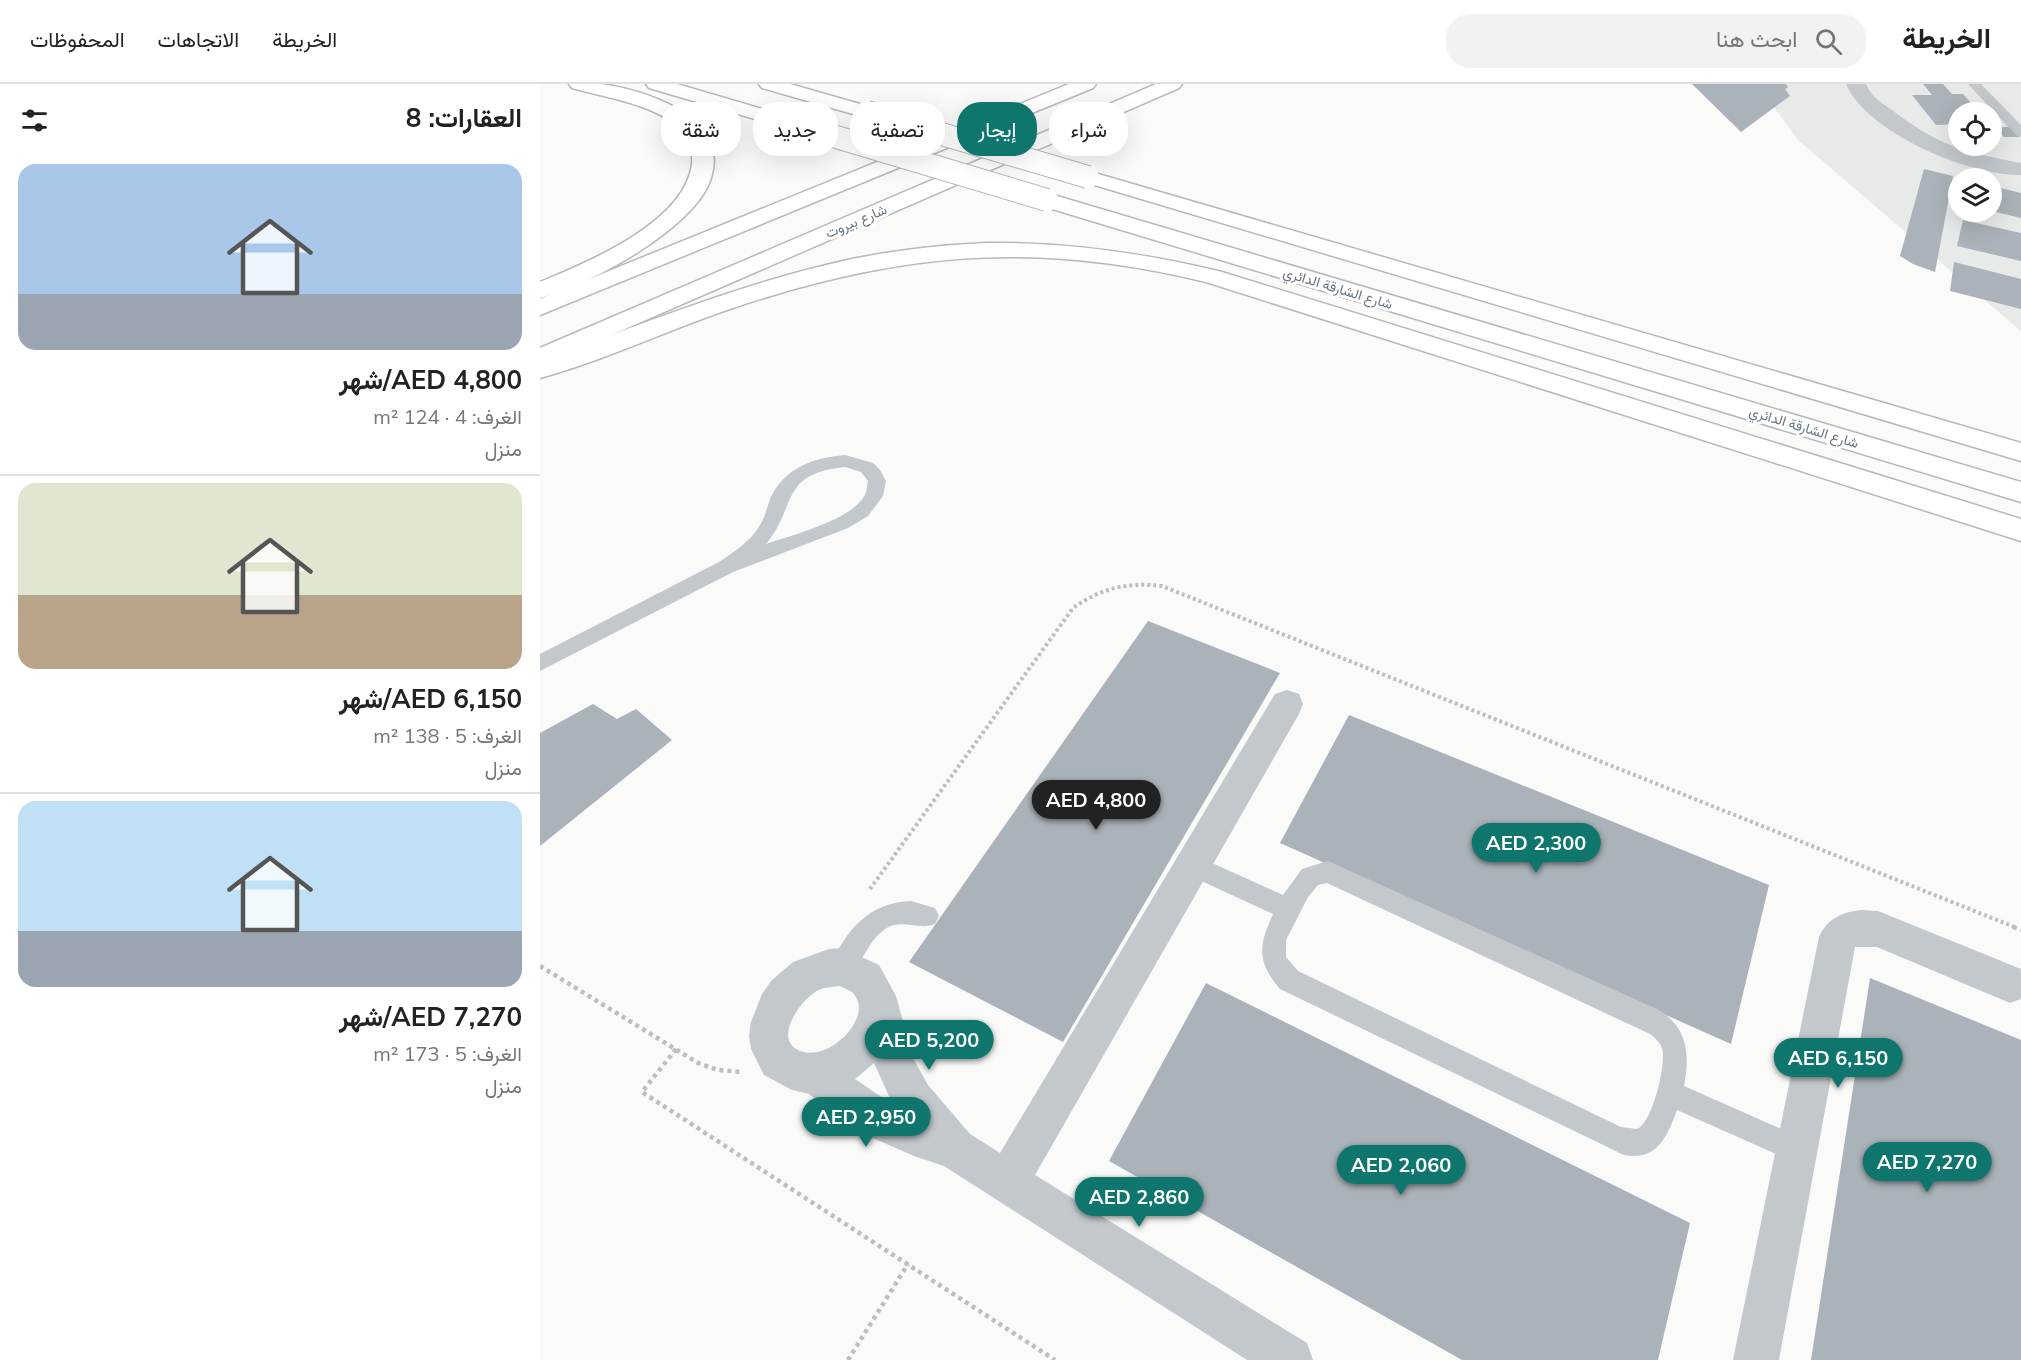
<!DOCTYPE html>
<html lang="ar">
<head>
<meta charset="utf-8">
<style>
	:root { --surface:#fff; --page:#f2f2f2; --text:#222; --muted:#767676; --line:#e0e0e0; --accent:#0f766e }
	body { margin:0; font-family:Mulish,Vazirmatn,sans-serif; background:var(--page); color:var(--text); direction:rtl; height:100vh; display:flex; flex-direction:column; font-size:22px; white-space:nowrap }
	* { box-sizing:border-box; margin:0 }
	p { font-size:20px; color:var(--muted) }
	.icon { flex:none; width:33px; height:33px; fill:none; stroke:currentColor; stroke-width:2; stroke-linecap:round; stroke-linejoin:round }
	.map { position:relative; flex:1; overflow:hidden; direction:ltr }
	.details { display:flex; flex-direction:column; background:var(--surface); width:540px }
	.details>* { flex:none }
	.guide { position:absolute; left:18px; top:18px; width:570px; height:54px; direction:rtl; display:flex; gap:12px }
	.buttons { position:absolute; left:1408px; top:18px; display:grid; gap:12px }
	.buttons a { display:grid; place-items:center; width:54px; height:54px; border-radius:50%; background:var(--surface); box-shadow:0 6px 24px #0002; font-size:30px }
	.price { position:absolute; translate:-50% -51px; padding:0 14px; border-radius:21px; background:var(--accent); color:#fff; font-size:20px; line-height:39px; filter:drop-shadow(0 2px 3px #0008) }
	.price::after { content:''; position:absolute; left:50%; top:36px; width:18px; height:14px; margin-left:-9px; background:inherit; clip-path:polygon(0 0,100% 0,50% 100%) }
	.price.on { background:#222; color:#fff }
	ul { padding:0; list-style:none }
	li { display:grid; align-content:center; gap:12px; height:318px; padding:0 18px }
	li+li { border-top:2px solid var(--line) }
	li span { display:grid; place-items:center; height:186px; border-radius:18px; color:#555 }
	li>.icon { margin-inline-start:auto }
	span .icon { width:108px; height:108px; fill:#fffc; stroke-width:1 }
	li b { font-size:26px }
	h2 { display:flex; justify-content:space-between; align-items:center; height:72px; padding:0 18px; font-size:26px }
	.chip { padding:0 21px; border-radius:24px; background:var(--surface); box-shadow:0 6px 24px #0002; font-size:21px; line-height:54px }
	.chip.on { background:var(--accent); color:#fff }
	header { display:flex; align-items:center; gap:36px; box-sizing:border-box; height:84px; padding:0 30px; background:var(--surface); border-bottom:2px solid var(--line) }
	header strong { font-size:28px }
	nav { display:flex; gap:33px; margin-inline-start:auto; font-size:21px }
	.search { width:420px; height:54px; background:var(--page); display:flex; align-items:center; gap:15px; box-sizing:border-box; padding:0 21px; border-radius:24px; color:var(--muted); font-size:22px }
	main { display:flex; flex:1; min-height:0 }
	.map>svg:first-child { display:block }
	.built { fill:#e8e9e9; fill-rule:evenodd }
	.building { fill:#aab3b9 }
	.lines { fill:none; stroke-linecap:round; stroke-linejoin:round }
	.primary-casing { stroke:#b5babe; stroke-width:3 }
	.motorway-casing { stroke:#b4b9bd; stroke-width:3 }
	.path-far1 { stroke:#bbbfc2; stroke-width:4; stroke-dasharray:3 3; stroke-linecap:butt }
	.path { stroke:#bbbfc2; stroke-width:4.5; stroke-dasharray:4 4; stroke-linecap:butt }
	.service { fill:#c3c8cc; fill-rule:evenodd }
	.minor { fill:#c3c8cc; fill-rule:evenodd }
	.primary { fill:#fff; fill-rule:evenodd }
	.motorway { fill:#fff; fill-rule:evenodd }
	.motorway-bridge-casing { stroke:#b4b9bd; stroke-width:24; stroke-linecap:butt }
	.motorway-bridge { stroke:#fff; stroke-width:22 }
	.labels { text-anchor:middle; dominant-baseline:central; stroke-width:6; stroke-linejoin:round; paint-order:stroke }
	.far-street-label { font-size:14px; fill:#657683; stroke:#fff }
</style>
</head>
<body>
<header>
<strong>الخريطة</strong>
<div class="search"><svg class="icon" aria-label="search" viewBox="0 0 24 24"><circle cx="10" cy="10" r="6"/><path d="M15 15l6 6"/></svg>ابحث هنا</div>
<nav><a>الخريطة</a><a>الاتجاهات</a><a>المحفوظات</a></nav>
</header>
<main>
<div class="map">
<svg width="1481" height="1276" viewBox="0 0 1481 1276">
	<rect width="100%" height="100%" fill="#fafaf8"/>
	<path class="built" d="M1217 0H1481V247L1258 56ZM1419 28H1452V62H1419ZM1419 94H1452V128H1419Z"/>
	<path class="building" d="M1152 0H1246L1248 3 1245 5 1250 12 1201 48Z
		M1383 0H1403L1412 10H1423L1439 28H1419V40L1396 41 1372 11H1392Z
		M1456 43H1472L1480 53H1464Z
		M1384 85 1413 92 1395 188 1373 180 1360 172Z
		M1452 102 1481 109V134L1452 127Z
		M1423 136 1481 149V177L1417 162Z
		M1414 178 1481 195V225L1410 207Z
		M608 537 740 589 523 958 369 878Z
		M53 620 77 635 96 625 132 656 0 762V649Z
		M809 631 1229 801 1191 960 740 759Z
		M1330 894 1481 956V1276H1271Z
		M666 899 1150 1139 1118 1276H922L569 1077Z"/>
	<g class="lines">
		<defs>
			<path id="primary" d="M529 0H556L553 4 0 231V215Z
				M616 0H642L639 4 0 282V264Z"/>
			<path id="motorway" d="M29 0C40 0 51 0 61 0 106 6 190 33 171 94 156 144 48 202 0 214V198C49 178 145 138 152 80 153 66 150 52 139 43 110 19 67 14 32 4Z
				M106 0H137L300 48 303 52 300 56H286L109 4Z
				M219 0H250L334 24 337 28 334 32 327 34 222 4Z
				M548 87 1481 359V377L541 97 537 93 541 89Z
				M507 109 1481 398V418L499 121 496 116 499 111Z
				M447 159C528 158 604 169 682 188L1481 435V457L666 198C490 155 354 169 184 227 123 248 63 277 0 294V277C103 240 205 198 312 175 356 166 402 161 447 159Z"/>
		</defs>
		<use href="#primary" class="primary-casing"/>
		<use href="#motorway" class="motorway-casing"/>
		<path class="path-far1" d="M330 805 533 524C561 504 588 498 622 502L1477 844"/>
		<path class="path" d="M1473 843 1481 846
			M0 882 158 979 178 986 202 988
			M136 965 102 1008 515 1276
			M308 1276 368 1180"/>
		<path class="service" d="M1428 0H1441L1481 41V52L1476 51Z
			M305 371 333 379 340 386 346 397 343 412 328 432 308 444 193 488 0 587V570L179 478C194 468 211 457 220 441 225 433 227 424 230 415 244 384 272 374 305 371ZM305 383 321 388 328 397C327 401 327 407 325 411 312 436 252 451 226 460 258 421 239 390 305 383Z
			M652 770 743 811 762 785 788 777 1119 926C1148 944 1150 971 1144 1002L1266 1056 1269 1066 1266 1076 1256 1079 1137 1026C1128 1051 1117 1078 1084 1071L740 905C716 877 719 861 733 830L644 789 641 781 644 773ZM787 799 1110 950C1114 953 1120 958 1122 964 1127 979 1112 1040 1097 1045L1081 1043 758 887 746 873V856L768 813 778 801Z
			M371 817 395 824 399 832 395 840C379 847 361 834 345 845 326 858 320 888 302 895L293 891 290 883C305 847 329 818 371 817Z"/>
		<path class="minor" d="M1306 0H1326C1331 12 1341 19 1352 26 1399 62 1424 68 1481 79V91C1430 92 1327 49 1306 0Z
			M747 606 759 610 763 620 759 630 495 1091 767 1259 773 1276H707L404 1082 374 1072 326 1051 295 1031 269 1010 252 1006 224 991 211 965 209 952 211 938 222 910 231 897 253 878 289 865 302 864 339 881 356 912 373 974 388 1001 430 1050 460 1069 735 610ZM300 902C303 904 309 906 312 908 337 932 287 981 258 966 232 953 264 911 281 905 287 903 294 903 300 902ZM334 979 353 1021 315 995Z
			M1321 826 1338 827 1481 885V915L1470 919 1337 863H1315L1239 1276H1193L1279 853C1287 835 1302 828 1321 826Z"/>
		<use href="#primary" class="primary"/>
		<use href="#motorway" class="motorway"/>
		<defs>
			<path id="motorway-bridge" d="M327 28 548 93
				M293 52 507 116"/>
		</defs>
		<use href="#motorway-bridge" class="motorway-bridge-casing"/>
		<use href="#motorway-bridge" class="motorway-bridge"/>
	</g>
	<g class="labels">
		<g class="far-street-label">
			<text transform="translate(316 137) rotate(-23)">شارع بيروت</text>
			<text transform="translate(798 204) rotate(17)">شارع الشارقة الدائري</text>
			<text transform="translate(1264 343) rotate(17)">شارع الشارقة الدائري</text>
		</g>
	</g>
</svg>
<div class="buttons">
<a><svg class="icon" aria-label="locate" viewBox="0 0 24 24"><circle cx="12" cy="12" r="6"/><path d="M12 2v4M12 18v4M2 12h4M18 12h4"/></svg></a>
<a><svg class="icon" aria-label="layers" viewBox="0 0 24 24"><path d="M12 4l9 5-9 5-9-5zM3 14l9 5 9-5"/></svg></a>
</div>
<b class="price on" style="left:556px;top:747px">AED 4,800</b>
<b class="price" style="left:996px;top:790px">AED 2,300</b>
<b class="price" style="left:389px;top:987px">AED 5,200</b>
<b class="price" style="left:1298px;top:1005px">AED 6,150</b>
<b class="price" style="left:326px;top:1064px">AED 2,950</b>
<b class="price" style="left:1387px;top:1109px">AED 7,270</b>
<b class="price" style="left:861px;top:1112px">AED 2,060</b>
<b class="price" style="left:599px;top:1144px">AED 2,860</b>
<div class="guide">
<a class="chip">شراء</a>
<a class="chip on">إيجار</a>
<a class="chip">تصفية</a>
<a class="chip">جديد</a>
<a class="chip">شقة</a>
</div>
</div>
<section class="details">
<h2>العقارات: 8<svg class="icon" aria-label="filters" viewBox="0 0 24 24"><path d="M4 7h16M4 17h16"/><circle cx="9" cy="7" r="2"/><circle cx="15" cy="17" r="2"/></svg></h2>
<ul>
<li><span style="background:linear-gradient(#a9c7e8 70%,#9aa5b1 0)"><svg class="icon" aria-label="home" viewBox="0 0 24 24"><path d="M3 11l9-7 9 7M6 9v11h12V9"/></svg></span><div><b>AED 4,800/شهر</b><p>الغرف: 4 · 124 m²</p><p>منزل</p></div></li>
<li><span style="background:linear-gradient(#dfe7d0 60%,#b9a48a 0)"><svg class="icon" aria-label="home" viewBox="0 0 24 24"><path d="M3 11l9-7 9 7M6 9v11h12V9"/></svg></span><div><b>AED 6,150/شهر</b><p>الغرف: 5 · 138 m²</p><p>منزل</p></div></li>
<li><span style="background:linear-gradient(#bfe0f5 70%,#9aa5b1 0)"><svg class="icon" aria-label="home" viewBox="0 0 24 24"><path d="M3 11l9-7 9 7M6 9v11h12V9"/></svg></span><div><b>AED 7,270/شهر</b><p>الغرف: 5 · 173 m²</p><p>منزل</p></div></li>
</ul>
</section>
</main>
</body>
</html>
